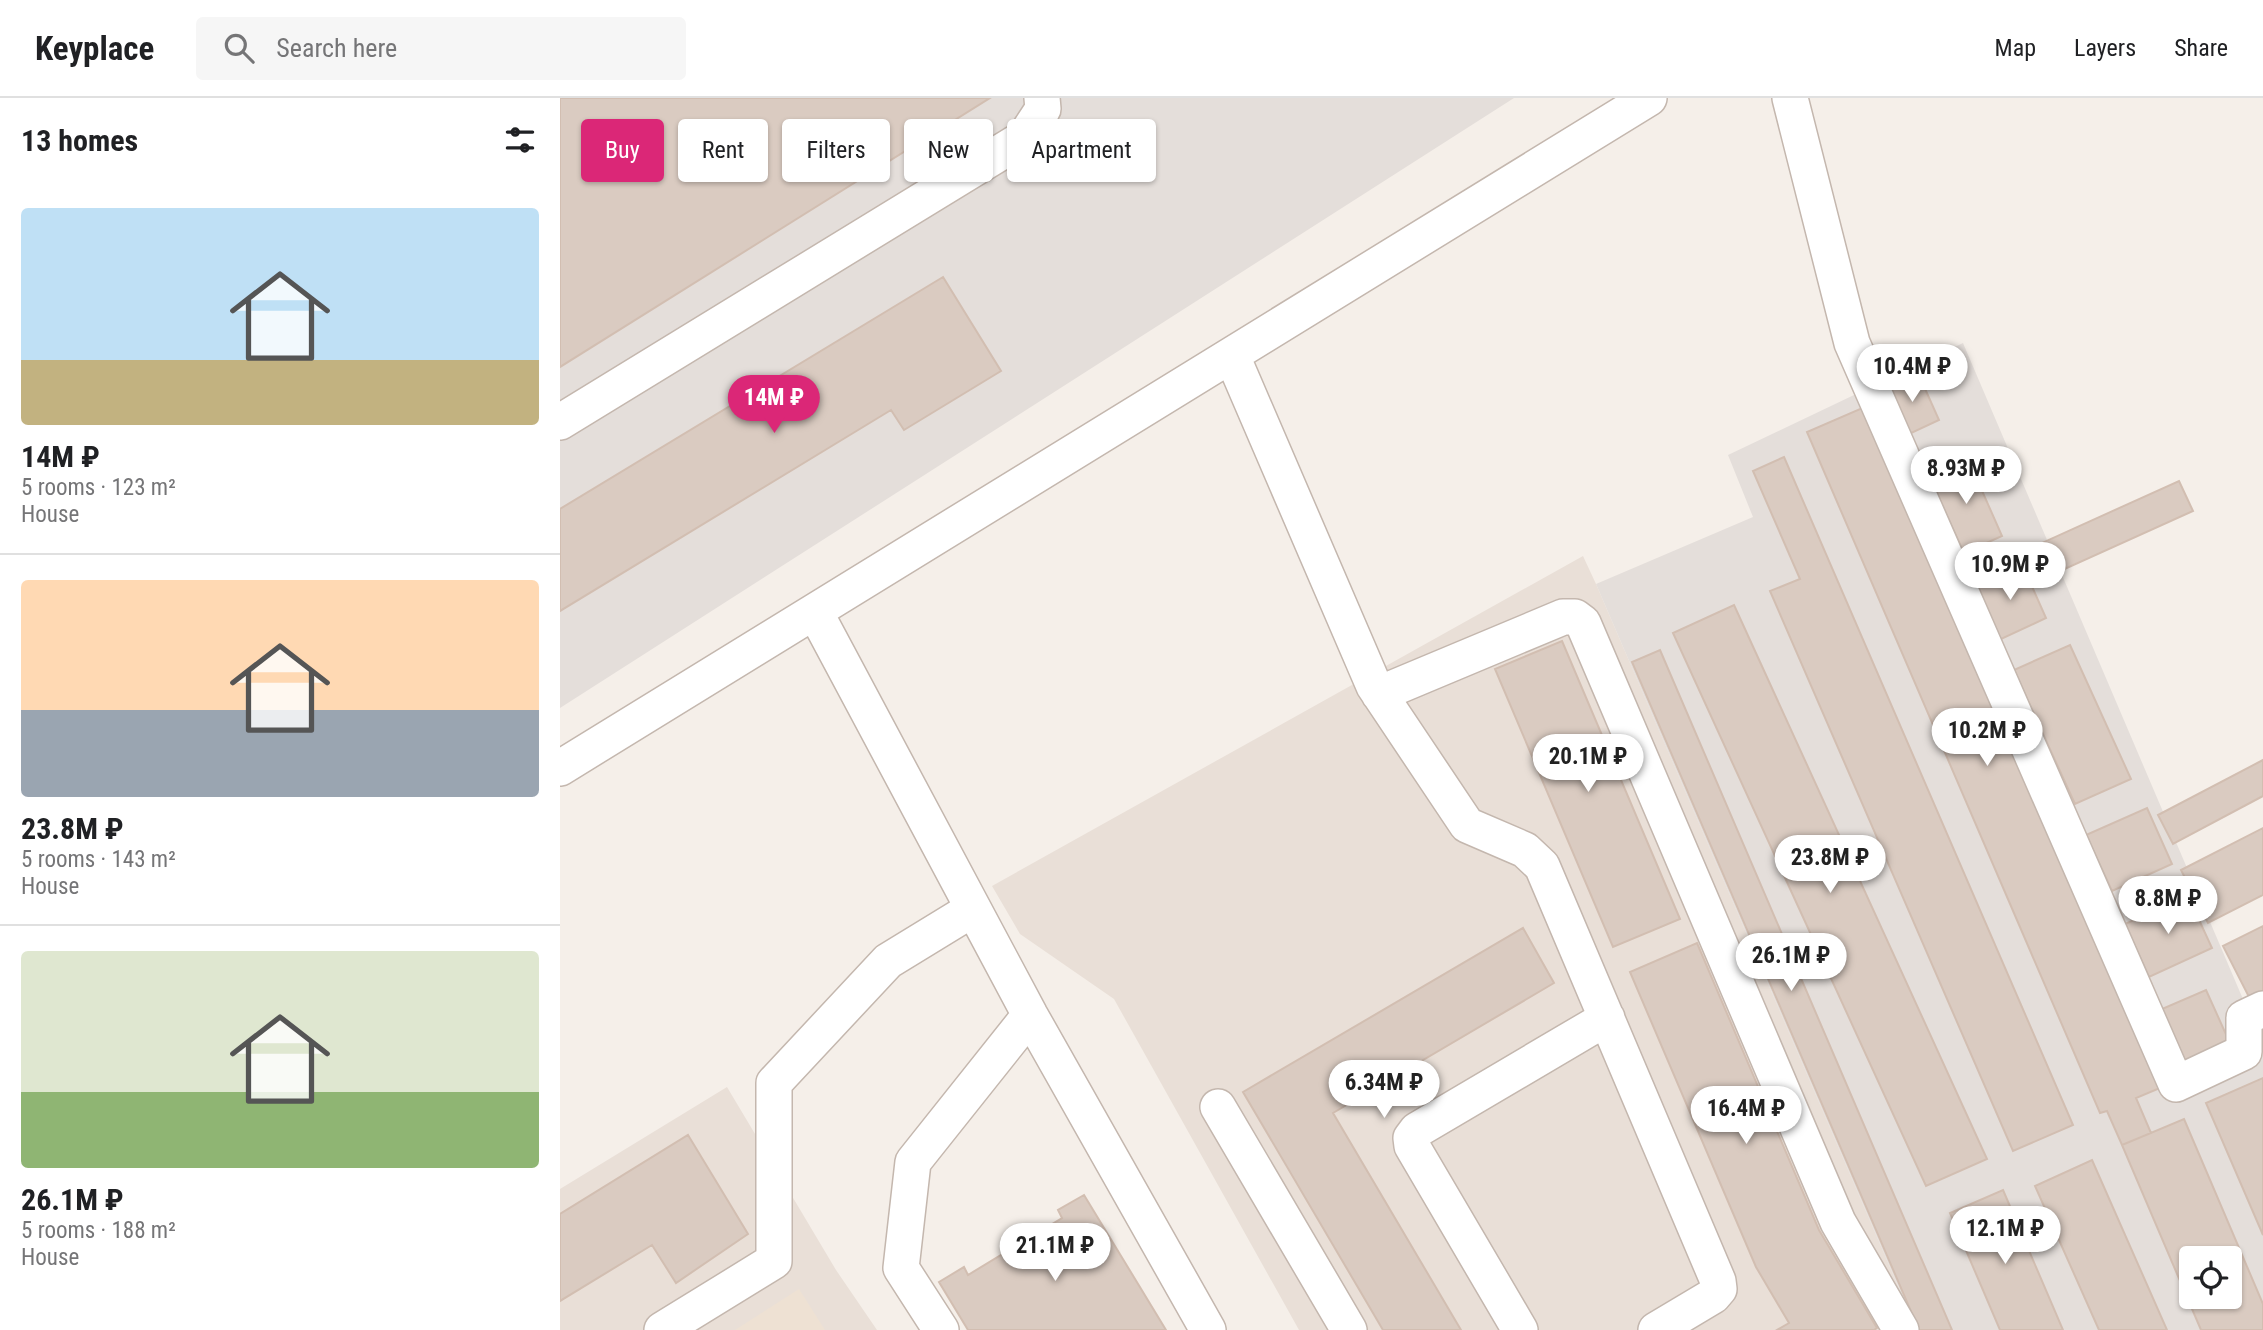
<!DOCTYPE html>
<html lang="en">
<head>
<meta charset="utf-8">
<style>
	:root { --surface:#fff; --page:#f6f6f6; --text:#202124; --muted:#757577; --line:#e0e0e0; --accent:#db2777 }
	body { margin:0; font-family:"Roboto Condensed",sans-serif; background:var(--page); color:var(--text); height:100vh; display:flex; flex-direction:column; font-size:26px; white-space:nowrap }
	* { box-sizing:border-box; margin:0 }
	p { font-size:23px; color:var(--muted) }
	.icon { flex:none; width:38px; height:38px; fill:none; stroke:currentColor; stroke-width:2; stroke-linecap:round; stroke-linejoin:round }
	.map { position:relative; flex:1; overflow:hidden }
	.panel { display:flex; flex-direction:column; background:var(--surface); width:560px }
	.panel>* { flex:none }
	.banner { position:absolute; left:21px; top:21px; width:665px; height:63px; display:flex; gap:14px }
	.fabs { position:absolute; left:1619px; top:1148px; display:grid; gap:14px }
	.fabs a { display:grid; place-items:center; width:63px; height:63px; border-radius:7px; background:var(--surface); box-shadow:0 2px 5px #0004; font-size:35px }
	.price { position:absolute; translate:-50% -60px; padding:0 16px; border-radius:24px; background:#fff; color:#222; font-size:23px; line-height:46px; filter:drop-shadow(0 2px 4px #0008) }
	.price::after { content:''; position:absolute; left:50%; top:42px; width:21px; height:16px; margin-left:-10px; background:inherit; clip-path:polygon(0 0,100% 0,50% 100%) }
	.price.current { background:var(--accent); color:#fff }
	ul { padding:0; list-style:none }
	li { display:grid; align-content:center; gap:14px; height:371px; padding:0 21px }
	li+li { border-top:2px solid var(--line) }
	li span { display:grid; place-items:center; height:217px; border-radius:7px; color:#555 }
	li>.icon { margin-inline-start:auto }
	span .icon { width:126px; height:126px; fill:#fffc; stroke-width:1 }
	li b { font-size:30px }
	h2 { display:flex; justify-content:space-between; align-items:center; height:84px; padding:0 21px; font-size:30px }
	.tag { padding:0 24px; border-radius:7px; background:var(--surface); box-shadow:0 2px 5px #0004; font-size:24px; line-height:63px }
	.tag.current { background:var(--accent); color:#fff }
	header { display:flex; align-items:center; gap:42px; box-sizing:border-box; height:98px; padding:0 35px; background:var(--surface); border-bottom:2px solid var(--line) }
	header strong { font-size:33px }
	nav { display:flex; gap:38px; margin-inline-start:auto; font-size:24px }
	.search { width:490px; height:63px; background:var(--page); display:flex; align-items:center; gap:18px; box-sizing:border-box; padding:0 24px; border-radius:7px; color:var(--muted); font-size:26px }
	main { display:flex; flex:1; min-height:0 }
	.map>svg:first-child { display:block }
	.residential { fill:#e9dfd7 }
	.industrial { fill:#e4deda; fill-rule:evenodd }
	.education { fill:#eee1d3 }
	.building { fill:#dacbc1; stroke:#d2beb1; stroke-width:2; fill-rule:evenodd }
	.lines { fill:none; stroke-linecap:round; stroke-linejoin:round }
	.minor-casing { stroke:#c4b7ae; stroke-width:38 }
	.minor { stroke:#fff; stroke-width:35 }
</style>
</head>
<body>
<header>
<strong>Keyplace</strong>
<div class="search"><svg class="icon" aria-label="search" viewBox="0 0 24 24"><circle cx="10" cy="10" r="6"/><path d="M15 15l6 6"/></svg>Search here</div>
<nav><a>Map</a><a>Layers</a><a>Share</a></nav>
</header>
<main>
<section class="panel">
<h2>13 homes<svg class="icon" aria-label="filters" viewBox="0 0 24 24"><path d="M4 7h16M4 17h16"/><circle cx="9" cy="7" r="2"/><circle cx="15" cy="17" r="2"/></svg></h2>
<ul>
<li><span style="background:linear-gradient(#bfe0f5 70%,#c2b280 0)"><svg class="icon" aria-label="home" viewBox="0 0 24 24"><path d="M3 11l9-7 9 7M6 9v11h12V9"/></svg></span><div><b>14M ₽</b><p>5 rooms · 123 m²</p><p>House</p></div></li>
<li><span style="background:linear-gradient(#ffd9b3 60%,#9aa5b1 0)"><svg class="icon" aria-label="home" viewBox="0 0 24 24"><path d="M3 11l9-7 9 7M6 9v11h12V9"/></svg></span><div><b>23.8M ₽</b><p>5 rooms · 143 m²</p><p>House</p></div></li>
<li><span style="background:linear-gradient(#dfe7d0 65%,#8fb573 0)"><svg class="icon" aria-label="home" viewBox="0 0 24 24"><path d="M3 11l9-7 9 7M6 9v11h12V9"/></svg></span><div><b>26.1M ₽</b><p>5 rooms · 188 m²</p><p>House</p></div></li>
</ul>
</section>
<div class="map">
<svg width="1703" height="1232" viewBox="0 0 1703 1232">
	<rect width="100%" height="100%" fill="#f5efe9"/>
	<path class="residential" d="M1023 458 1036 486 1357 1232H739L554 901 460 836 432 788Z
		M167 989 276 1172 317 1232H0V1091Z"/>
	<path class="industrial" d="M0 0H954L0 610Z
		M1403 245 1703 948V1232H1357L1036 486 1193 419 1168 357ZM1631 1160H1670V1199H1631Z"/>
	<path class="education" d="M239 1191 265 1232H175Z"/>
	<path class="building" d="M0 0H430L0 269Z
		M383 179 441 273 344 332 331 312 0 513V411Z
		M1358 275 1379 322 1347 337 1326 290Z
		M1307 308 1600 990 1576 1000 1591 1035 1562 1047 1547 1013 1540 1015 1247 334Z
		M1224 359 1513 1027 1453 1053 1210 493 1240 481 1193 373Z
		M1408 361 1442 438 1404 455 1369 378Z
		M1619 383 1633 413 1476 484 1462 454Z
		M1462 466 1486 520 1439 542 1415 487Z
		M1174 507 1427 1061 1366 1088 1113 535Z
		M1002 543 1120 821 1053 849 935 571Z
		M1510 547 1571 681 1515 706 1454 572Z
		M1100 552 1392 1232H1359L1072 564Z
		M1703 662V698L1613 746 1598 717Z
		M1587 710 1612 766 1552 793 1526 737Z
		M1703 730V797L1648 825 1621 772Z
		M1628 798 1652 850 1589 879 1565 826Z
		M1703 828V894L1690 901 1663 848Z
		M963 830 994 885 773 1015 901 1232H823L683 994Z
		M1137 845 1259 1132 1317 1230 1314 1232H1217L1229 1225 1196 1169 1070 874Z
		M1646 892 1669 943 1625 963 1602 911Z
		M1703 980V1137L1646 1005Z
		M1624 1021 1703 1206V1232H1641L1562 1047ZM1631 1160H1670V1199H1631Z
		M128 1037 188 1136 116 1185 92 1147 0 1203V1116Z
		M1532 1062 1607 1232H1539L1475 1088Z
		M1443 1092 1503 1232H1440L1390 1115Z
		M524 1097 606 1232H408L379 1184 404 1169 408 1177 502 1120 498 1112Z"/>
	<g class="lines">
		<defs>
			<path id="minor" d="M1230 0 1292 245 1616 986 1684 954V920L1703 911
				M672 258 814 588 907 727 965 752 982 768 1158 1183 1159 1191 1153 1198 1096 1232
				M0 324 464 40 483 11 482 0
				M255 514 470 917 648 1232
				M819 596 1003 519H1015L1023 525 1278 1124 1341 1232
				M0 670 1089 0
				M658 1009 789 1232
				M102 1232 214 1163V985L328 863 413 811
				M381 1232 341 1170 353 1064 470 917
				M960 1232 852 1048 851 1040 857 1032 1047 920"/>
		</defs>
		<use href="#minor" class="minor-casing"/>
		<use href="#minor" class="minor"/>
	</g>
</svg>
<div class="fabs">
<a><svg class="icon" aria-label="locate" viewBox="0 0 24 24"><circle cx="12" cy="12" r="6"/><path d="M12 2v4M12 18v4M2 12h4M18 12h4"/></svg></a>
</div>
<b class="price" style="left:1352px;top:306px">10.4M ₽</b>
<b class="price current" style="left:214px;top:337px">14M ₽</b>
<b class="price" style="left:1406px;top:408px">8.93M ₽</b>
<b class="price" style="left:1450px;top:504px">10.9M ₽</b>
<b class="price" style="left:1427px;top:670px">10.2M ₽</b>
<b class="price" style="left:1028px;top:696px">20.1M ₽</b>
<b class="price" style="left:1270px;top:797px">23.8M ₽</b>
<b class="price" style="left:1608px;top:838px">8.8M ₽</b>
<b class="price" style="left:1231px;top:895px">26.1M ₽</b>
<b class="price" style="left:824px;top:1022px">6.34M ₽</b>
<b class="price" style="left:1186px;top:1048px">16.4M ₽</b>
<b class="price" style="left:1445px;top:1168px">12.1M ₽</b>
<b class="price" style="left:495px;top:1185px">21.1M ₽</b>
<div class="banner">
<a class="tag current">Buy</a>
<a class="tag">Rent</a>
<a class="tag">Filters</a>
<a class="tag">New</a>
<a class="tag">Apartment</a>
</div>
</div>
</main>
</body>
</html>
